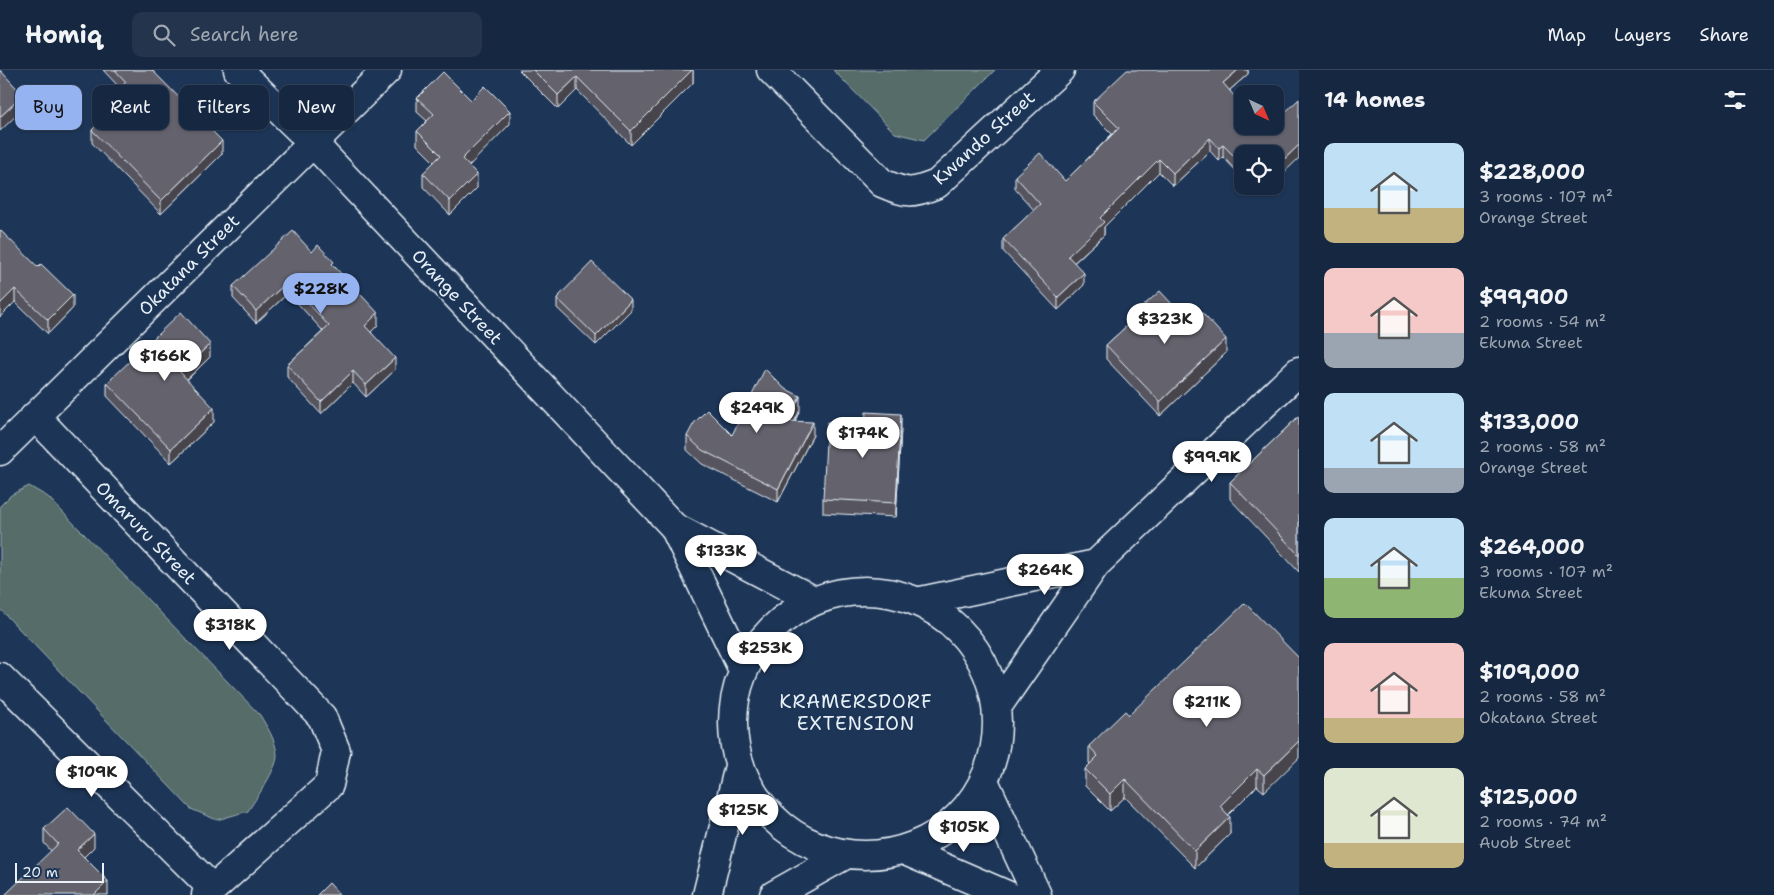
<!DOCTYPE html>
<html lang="en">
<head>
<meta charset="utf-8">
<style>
	:root { --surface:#162841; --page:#23344c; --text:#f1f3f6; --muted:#9ea6b1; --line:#35445a; --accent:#95b2f1 }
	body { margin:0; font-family:"Shantell Sans",sans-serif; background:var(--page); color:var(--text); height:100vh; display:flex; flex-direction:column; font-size:19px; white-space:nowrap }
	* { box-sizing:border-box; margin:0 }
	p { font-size:16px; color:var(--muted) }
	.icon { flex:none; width:28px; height:28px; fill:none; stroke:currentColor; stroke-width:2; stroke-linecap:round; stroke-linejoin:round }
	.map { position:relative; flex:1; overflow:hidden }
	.sheet { display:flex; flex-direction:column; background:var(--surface); width:475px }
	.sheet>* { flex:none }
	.hud { position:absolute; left:15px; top:15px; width:475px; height:45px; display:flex; gap:10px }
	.needle { width:32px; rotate:136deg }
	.fabs { position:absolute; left:1234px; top:15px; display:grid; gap:10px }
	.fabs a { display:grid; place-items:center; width:50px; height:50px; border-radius:10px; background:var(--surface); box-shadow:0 1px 4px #0004,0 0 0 1px var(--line); font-size:25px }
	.scale { position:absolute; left:15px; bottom:12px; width:89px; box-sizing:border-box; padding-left:5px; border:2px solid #e8f1f8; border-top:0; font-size:14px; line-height:18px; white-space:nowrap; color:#e8f1f8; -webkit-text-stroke:4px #1d3557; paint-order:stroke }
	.price { position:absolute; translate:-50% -42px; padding:0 11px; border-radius:18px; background:#fff; color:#222; font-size:16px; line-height:32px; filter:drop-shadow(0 1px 2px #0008) }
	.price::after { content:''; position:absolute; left:50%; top:30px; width:15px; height:11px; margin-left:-8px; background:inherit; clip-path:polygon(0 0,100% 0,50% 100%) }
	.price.selected { background:var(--accent); color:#111 }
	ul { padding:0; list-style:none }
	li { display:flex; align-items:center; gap:15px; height:125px; padding:0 25px }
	li span { display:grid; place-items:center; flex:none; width:140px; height:100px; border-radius:10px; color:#555 }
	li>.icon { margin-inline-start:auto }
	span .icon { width:60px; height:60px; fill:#fffc; stroke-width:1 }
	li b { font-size:21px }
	h2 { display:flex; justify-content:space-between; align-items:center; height:60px; padding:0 25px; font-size:21px }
	.pill { padding:0 18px; border-radius:10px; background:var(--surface); box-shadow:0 1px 4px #0004,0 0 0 1px var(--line); font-size:18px; line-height:45px }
	.pill.selected { background:var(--accent); color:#111 }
	header { display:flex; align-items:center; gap:30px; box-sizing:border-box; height:70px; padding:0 25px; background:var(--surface); border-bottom:1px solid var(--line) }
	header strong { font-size:24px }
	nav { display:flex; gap:28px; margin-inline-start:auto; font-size:18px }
	.search { width:350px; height:45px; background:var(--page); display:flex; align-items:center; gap:12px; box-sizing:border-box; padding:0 18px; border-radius:10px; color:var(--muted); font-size:19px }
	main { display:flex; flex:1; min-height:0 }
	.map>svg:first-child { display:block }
	.green { fill:#546c69; stroke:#9eaeb0 }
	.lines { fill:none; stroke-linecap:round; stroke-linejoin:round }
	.minor-casing { stroke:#e8f1f8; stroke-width:31 }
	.minor { stroke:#1d3557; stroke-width:28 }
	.wall { fill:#56545e; stroke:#e8f1f8 }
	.shaded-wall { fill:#46454c; stroke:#e8f1f8 }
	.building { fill:#64626d; stroke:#e8f1f8 }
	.labels { text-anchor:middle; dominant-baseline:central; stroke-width:4.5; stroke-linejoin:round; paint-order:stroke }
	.street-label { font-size:18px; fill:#e8f1f8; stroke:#1d3557 }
	.neighbourhood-label { font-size:19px; letter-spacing:1px; fill:#e8f1f8; stroke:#1d3557 }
</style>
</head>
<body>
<header>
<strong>Homiq</strong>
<div class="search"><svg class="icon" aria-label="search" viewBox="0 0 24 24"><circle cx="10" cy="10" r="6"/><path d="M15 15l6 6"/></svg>Search here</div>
<nav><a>Map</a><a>Layers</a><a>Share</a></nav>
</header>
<main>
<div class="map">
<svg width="1299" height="825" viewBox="0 0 1299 825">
	<rect width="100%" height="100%" fill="#1d3557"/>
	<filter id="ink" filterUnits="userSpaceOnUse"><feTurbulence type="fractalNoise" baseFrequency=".02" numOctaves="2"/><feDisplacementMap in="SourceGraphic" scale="10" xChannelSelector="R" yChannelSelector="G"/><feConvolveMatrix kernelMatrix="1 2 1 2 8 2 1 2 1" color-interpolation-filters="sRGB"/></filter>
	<g filter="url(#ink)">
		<path class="green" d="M833 0H995L924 70 895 63Z
			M29 416 48 427 260 645C267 657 276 670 277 685 278 698 255 730 248 741L217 750 191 739 0 539V436L11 425Z"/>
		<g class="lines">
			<defs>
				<path id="minor" d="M238 0 313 73 674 457
					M771 0 882 113C907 124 912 124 937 114L1060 0
					M35 346 322 647 336 681 329 715 206 825
					M0 381 387 0
					M1096 494 1299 301
					M733 653a132 132 0 1 1 264 0a132 132 0 1 1-264 0Z
					M921 531 1096 494 997 637
					M743 600 674 457 813 530
					M0 607 213 819
					M984 711 1037 825
					M903 780 1007 825
					M707 825 739 696
					M774 825 845 785"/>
			</defs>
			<use href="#minor" class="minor-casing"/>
			<use href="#minor" class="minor"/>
		</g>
		<path class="wall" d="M103 0H152L222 84 161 144 92 73V60L120 32V18Z
			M519 0H693V13L631 75 577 20 558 39Z
			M1248 0V4L1230 20 1242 84V107L1223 87 1219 91 1210 81 1173 116 1159 102 1104 157V165L1074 193 1084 215 1058 240 1003 181V169L1034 140 1015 119V106L1065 111 1112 64 1093 45V32Z
			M417 28 471 30 510 54 468 96 477 118 450 145 423 117V103L434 92 417 75V61L427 51 417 42Z
			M1251 116H1269L1260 125Z
			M0 160 73 238 48 264 15 232Z
			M312 182 334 196 378 255 371 262 395 300 366 327 353 313 321 344 287 307V295L323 261 288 223 256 253 233 228V216Z
			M557 228 631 240 596 275 557 238Z
			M1142 237 1226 283 1160 346 1106 289V275L1142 242Z
			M210 287 187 310 214 352 171 393 107 326V313Z
			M800 340 795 351 813 365 778 432 702 394 687 380V366L732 365Z
			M1299 346V502L1230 429V412Z
			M901 358 896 447 823 443V429Z
			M1299 588 1264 722 1257 716 1228 745 1230 764 1195 798 1125 727 1110 741 1085 716V699L1090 694 1089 693V676L1129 645Z
			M44 759 94 777 84 787 108 825 51 781 44 773Z"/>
		<path class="shaded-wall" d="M692 0H693V13L631 75V61Z
			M1238 0H1248V4L1223 26V13Z
			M577 7V20L558 39V25Z
			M23 25V39L0 61V47Z
			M510 41V54L462 103V89Z
			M1210 68V81L1173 116V103Z
			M222 71V84L161 144V131Z
			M1223 75V87L1219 91V78Z
			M1299 75V88L1275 111V98Z
			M1159 89V102L1104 157V165L1068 198V186L1100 148Z
			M477 104V118L450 145V131Z
			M1260 116H1269L1260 125Z
			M1084 203V215L1058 240V227Z
			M288 211V223L256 253V241Z
			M15 219V232L0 247V234Z
			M73 225V238L48 264V250Z
			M631 230V240L596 275V266Z
			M378 243V255L365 268V256Z
			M1226 269V283L1160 346V332Z
			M210 274V287L180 316V302Z
			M395 288V300L366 327V315Z
			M353 301V313L321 344V332Z
			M800 326V340L788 364V351Z
			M214 338V352L171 393V379Z
			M901 344V358L896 447V433Z
			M813 352V365L778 432V419Z
			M1299 671V688L1264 722V705Z
			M1257 699V716L1220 753V736Z
			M1125 709V727L1110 741V724Z
			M1230 747V764L1195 798V781Z
			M94 764V777L77 794V780Z
			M108 811V825H94Z"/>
		<path class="building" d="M0 0 23 25 0 47Z
			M115 0H152L222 71 161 131 92 60 127 25 120 18 126 12Z
			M533 0H692L631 61 577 7 558 25Z
			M1127 0H1238L1223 13 1242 35V56H1262L1266 61 1271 56H1275V52L1299 29V75L1275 98V84H1242V94L1223 75 1219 78 1210 68 1173 103 1159 89 1100 148 1104 152 1068 186 1084 203 1058 227 1003 169 1040 134 1015 106 1040 83 1065 111 1119 58 1093 32Z
			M443 2 471 30 485 16 510 41 462 89 477 104 450 131 423 103 441 85 417 61 434 44 417 28Z
			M0 160 38 197 41 194 73 225 48 250 15 219 0 234Z
			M293 161 312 182 318 175 334 192 332 194 378 243 365 256 395 288 366 315 353 301 321 332 287 295 329 256 288 211 256 241 233 216Z
			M592 192 631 230 596 266 557 228Z
			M1160 221 1183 246 1195 235 1226 269 1160 332 1106 275 1145 239 1142 237Z
			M181 242 210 274 180 302 214 338 171 379 107 313Z
			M765 299 784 318 800 326 788 351 813 352 778 419 702 380 687 366 694 353 707 340 732 365Z
			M866 342 901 344 896 433 823 429 827 352 865 354Z
			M1299 346V485L1230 412Z
			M1245 533 1299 588V671L1264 705 1257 699 1220 736 1230 747 1195 781 1125 709 1110 724 1085 699 1098 686 1089 676 1125 641 1129 645Z
			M68 737 94 764 77 780 108 811 94 825H5L58 774 44 759Z
			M329 813 340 825H317Z"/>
	</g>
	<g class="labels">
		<g class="street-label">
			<text transform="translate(984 68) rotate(-42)">Kwando Street</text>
			<text transform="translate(189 195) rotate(-45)">Okatana Street</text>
			<text transform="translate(457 227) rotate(47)">Orange Street</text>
			<text transform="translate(146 463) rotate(46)">Omaruru Street</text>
		</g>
		<g class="neighbourhood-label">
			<text x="856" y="631">KRAMERSDORF<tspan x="856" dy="22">EXTENSION</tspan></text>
		</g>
	</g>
</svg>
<div class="fabs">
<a><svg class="needle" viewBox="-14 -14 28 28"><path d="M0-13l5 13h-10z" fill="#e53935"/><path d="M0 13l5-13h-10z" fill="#9ea6b1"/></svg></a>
<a><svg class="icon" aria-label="locate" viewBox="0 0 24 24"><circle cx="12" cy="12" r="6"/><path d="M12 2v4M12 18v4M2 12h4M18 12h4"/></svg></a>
</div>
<div class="scale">20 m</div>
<b class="price selected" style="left:321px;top:245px">$228K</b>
<b class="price" style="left:1165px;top:275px">$323K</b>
<b class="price" style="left:165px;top:312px">$166K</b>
<b class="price" style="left:757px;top:364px">$249K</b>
<b class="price" style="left:863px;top:389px">$174K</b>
<b class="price" style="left:1212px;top:413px">$99.9K</b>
<b class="price" style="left:721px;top:507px">$133K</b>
<b class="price" style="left:1045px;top:526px">$264K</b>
<b class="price" style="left:230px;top:581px">$318K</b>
<b class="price" style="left:765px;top:604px">$253K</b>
<b class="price" style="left:1207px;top:658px">$211K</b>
<b class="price" style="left:92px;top:728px">$109K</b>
<b class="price" style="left:743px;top:766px">$125K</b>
<b class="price" style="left:964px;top:783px">$105K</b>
<div class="hud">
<a class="pill selected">Buy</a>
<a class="pill">Rent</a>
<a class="pill">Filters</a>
<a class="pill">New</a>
</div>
</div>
<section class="sheet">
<h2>14 homes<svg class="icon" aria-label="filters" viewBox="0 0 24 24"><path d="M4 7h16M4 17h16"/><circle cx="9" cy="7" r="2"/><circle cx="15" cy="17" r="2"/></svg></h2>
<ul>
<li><span style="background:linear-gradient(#bfe0f5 65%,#c2b280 0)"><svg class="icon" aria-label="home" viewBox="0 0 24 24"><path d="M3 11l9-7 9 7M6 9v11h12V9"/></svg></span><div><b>$228,000</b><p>3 rooms · 107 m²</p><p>Orange Street</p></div></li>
<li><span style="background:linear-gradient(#f6c9c9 65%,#9aa5b1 0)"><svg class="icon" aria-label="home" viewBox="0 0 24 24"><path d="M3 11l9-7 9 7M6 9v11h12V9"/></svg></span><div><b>$99,900</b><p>2 rooms · 54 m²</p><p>Ekuma Street</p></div></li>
<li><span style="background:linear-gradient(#bfe0f5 75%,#9aa5b1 0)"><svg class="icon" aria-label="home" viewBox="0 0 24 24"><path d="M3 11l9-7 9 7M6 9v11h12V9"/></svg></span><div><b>$133,000</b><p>2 rooms · 58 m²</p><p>Orange Street</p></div></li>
<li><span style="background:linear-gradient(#bfe0f5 60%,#8fb573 0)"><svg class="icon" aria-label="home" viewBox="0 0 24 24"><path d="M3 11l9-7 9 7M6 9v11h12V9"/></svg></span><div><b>$264,000</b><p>3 rooms · 107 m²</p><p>Ekuma Street</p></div></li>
<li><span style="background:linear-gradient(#f6c9c9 75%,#c2b280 0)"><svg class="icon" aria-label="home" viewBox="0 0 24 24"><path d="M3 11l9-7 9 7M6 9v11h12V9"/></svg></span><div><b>$109,000</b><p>2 rooms · 58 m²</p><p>Okatana Street</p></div></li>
<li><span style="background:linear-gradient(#dfe7d0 75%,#c2b280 0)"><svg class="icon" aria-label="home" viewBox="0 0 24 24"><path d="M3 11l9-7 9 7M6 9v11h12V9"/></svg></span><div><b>$125,000</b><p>2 rooms · 74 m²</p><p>Auob Street</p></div></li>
</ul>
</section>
</main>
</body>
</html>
